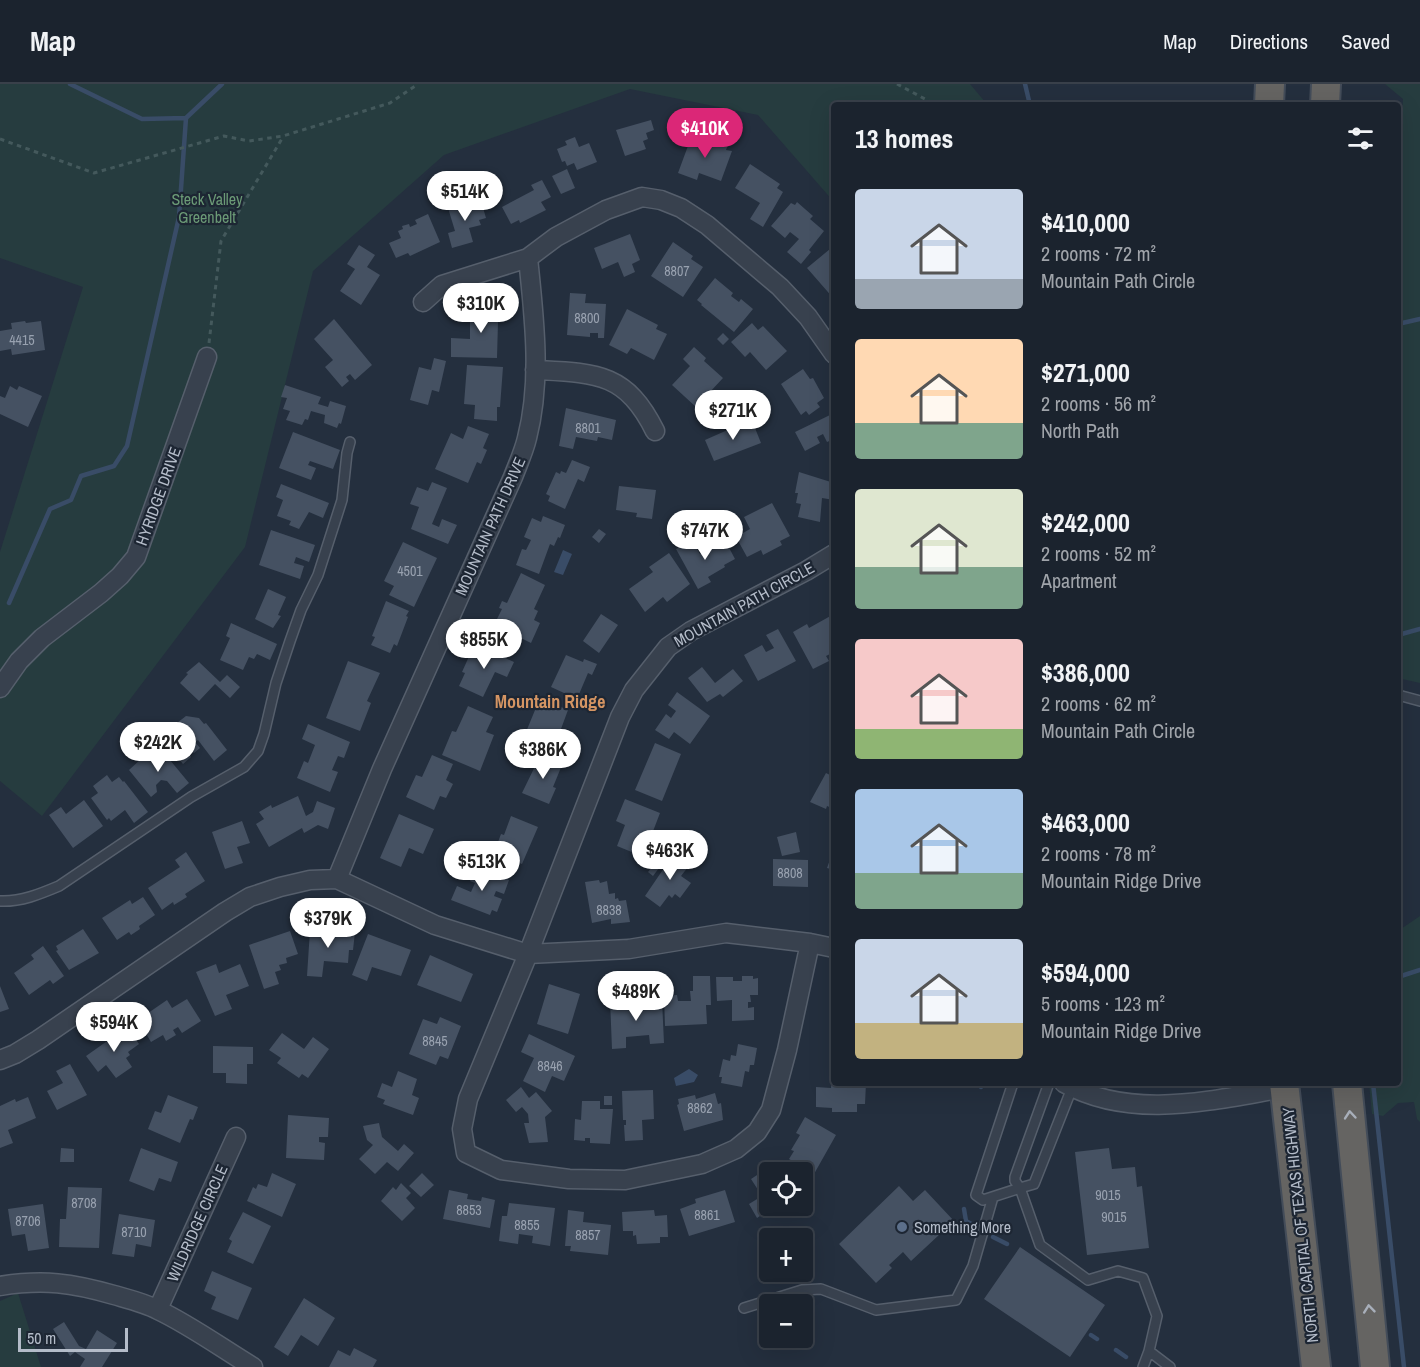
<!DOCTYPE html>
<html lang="en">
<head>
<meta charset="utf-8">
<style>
	:root { --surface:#1b232e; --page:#282f3a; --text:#f1f3f6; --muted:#a0a4aa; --line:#39404a; --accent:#db2777 }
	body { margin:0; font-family:"Archivo Narrow",sans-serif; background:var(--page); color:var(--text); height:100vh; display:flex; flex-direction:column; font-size:22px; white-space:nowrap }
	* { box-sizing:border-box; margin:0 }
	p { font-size:20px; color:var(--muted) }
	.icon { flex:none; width:33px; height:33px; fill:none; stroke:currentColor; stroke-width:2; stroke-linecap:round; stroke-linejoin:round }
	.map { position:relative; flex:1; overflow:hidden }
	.details { position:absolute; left:831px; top:18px; width:570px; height:984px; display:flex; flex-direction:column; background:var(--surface); border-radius:6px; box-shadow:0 6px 24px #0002,0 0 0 2px var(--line) }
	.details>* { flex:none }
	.controls { position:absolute; left:759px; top:1078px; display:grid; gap:12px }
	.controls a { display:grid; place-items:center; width:54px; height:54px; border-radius:6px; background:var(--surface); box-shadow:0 6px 24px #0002,0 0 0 2px var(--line); font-size:30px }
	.scale { position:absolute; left:18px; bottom:15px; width:110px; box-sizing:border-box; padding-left:6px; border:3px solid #b4bcc9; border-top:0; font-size:16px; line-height:21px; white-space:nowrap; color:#b4bcc9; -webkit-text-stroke:4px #1d2633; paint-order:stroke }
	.price { position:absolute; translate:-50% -51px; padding:0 14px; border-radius:21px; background:#fff; color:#222; font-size:20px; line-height:39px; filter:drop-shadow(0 2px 3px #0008) }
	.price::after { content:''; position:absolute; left:50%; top:36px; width:18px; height:14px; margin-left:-9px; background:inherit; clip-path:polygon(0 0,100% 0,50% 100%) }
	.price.active { background:var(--accent); color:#fff }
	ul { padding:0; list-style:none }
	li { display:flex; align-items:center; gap:18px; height:150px; padding:0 24px }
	li span { display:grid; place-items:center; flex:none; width:168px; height:120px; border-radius:6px; color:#555 }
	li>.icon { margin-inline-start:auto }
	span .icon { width:72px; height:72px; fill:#fffc; stroke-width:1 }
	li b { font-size:26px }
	h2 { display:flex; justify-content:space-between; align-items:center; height:72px; padding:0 24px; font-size:26px }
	header { display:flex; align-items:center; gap:36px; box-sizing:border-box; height:84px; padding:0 30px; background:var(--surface); border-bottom:2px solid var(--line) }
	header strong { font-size:28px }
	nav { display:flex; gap:33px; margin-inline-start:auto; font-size:21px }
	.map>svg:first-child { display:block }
	.green { fill:#263c3f }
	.water { fill:#394c67 }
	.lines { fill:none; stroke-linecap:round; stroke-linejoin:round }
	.stream { stroke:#394c67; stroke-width:4.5 }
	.building { fill:#455162 }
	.service-casing { stroke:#565f6c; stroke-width:12 }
	.minor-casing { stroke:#565f6c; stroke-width:21 }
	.trunk-casing { stroke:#434c59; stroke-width:32 }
	.path { stroke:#44595c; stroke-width:3; stroke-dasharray:4.5 4.5; stroke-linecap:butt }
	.service { stroke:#38414e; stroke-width:9 }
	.minor { stroke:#38414e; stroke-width:18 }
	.trunk { stroke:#656462; stroke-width:28 }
	.oneway { stroke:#a8afba }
	.service-dot { fill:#5c6f8a; stroke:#1d2633; stroke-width:2 }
	.labels { text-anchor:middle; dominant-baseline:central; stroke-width:4.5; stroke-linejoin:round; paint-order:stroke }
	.number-label { font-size:14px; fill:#98a1af }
	.park-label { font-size:16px; fill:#6b9a76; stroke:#1d2633 }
	.street-label { font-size:16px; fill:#b4bcc9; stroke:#1d2633 }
	.poi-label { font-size:16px; fill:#b4bcc9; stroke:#1d2633; text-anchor:start }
	.neighbourhood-label { font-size:18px; font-weight:bold; fill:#d59563; stroke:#1d2633 }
</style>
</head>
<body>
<header>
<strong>Map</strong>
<nav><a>Map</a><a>Directions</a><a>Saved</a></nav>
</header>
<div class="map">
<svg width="1420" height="1283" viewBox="0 0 1420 1283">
	<rect width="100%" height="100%" fill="#242f3e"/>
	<path class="green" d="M0 0H970L986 19 1105 21H834V118L758 31 630 5 444 71 313 187 245 463 42 732 0 697V468L83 203 0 174Z
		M1385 0H1420V599L1398 594V72L1400 68 1403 15Z
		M1420 832V1038L1417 1035 1414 1018 1398 1019 1383 1032 1372 1030 1369 999H1398V847Z
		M18 1209 41 1283H0V1217Z"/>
	<path class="water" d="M563 466 572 470 563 491 554 488Z
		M689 985 698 991 694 998 676 1002 674 994Z"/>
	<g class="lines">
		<path class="stream" d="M70 0 142 35 186 34 222 0
			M1025 0 1030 21
			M1398 240 1420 235
			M9 519 50 425 71 416 81 392 114 382 127 362 179 133 186 34
			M1398 551 1420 545
			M1398 893 1420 886
			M1373 999 1404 1283
			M981 1003 983 999
			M964 1125 966 1137 973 1141
			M993 1153 1007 1160
			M1091 1251 1097 1255
			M1116 1266 1126 1273"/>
	</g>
	<path class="building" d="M651 36 654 46 646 49 648 55 643 57 646 65 625 72 616 46Z
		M692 51 709 58 711 55 728 61 726 66 732 67 721 97 699 89 697 96 678 89Z
		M575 53 579 63 589 59 597 78 577 86 574 79 567 82 565 77 562 78 557 65 567 61 565 57Z
		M750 80 780 100 777 104 783 108 763 143 750 135 760 119 735 104Z
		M567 85 575 104 561 110 552 92Z
		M542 96 551 113 541 118 546 126 520 139 519 136 511 140 502 123 534 106 531 101Z
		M481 117 486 134 479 136 481 141 469 144 473 158 452 164 448 149 455 147 448 124Z
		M797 118 813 132 810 135 824 147 809 166 811 168 801 180 787 168 799 155 790 148 785 154 771 142 791 119 795 121Z
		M428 130 440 158 410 172 408 169 396 174 389 159 401 154 398 147 403 145 402 142 409 140 410 143 417 140 415 136Z
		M630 150 640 176 632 180 635 188 624 193 618 178 602 185 594 164Z
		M673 158 693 172 691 175 703 183 683 213 651 192Z
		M359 161 375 171 367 183 380 191 361 221 340 207 355 185 347 180Z
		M830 165 834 170V215L807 184Z
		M715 194 733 209 731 212 739 218 741 215 753 225 734 248 701 221 702 220 697 216Z
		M570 209 586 210 585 219 606 220 604 254H598V249H590V253L567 251Z
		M488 220H505V238H498L497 274 451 273V254L470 255V232H475V226H488Z
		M627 225 658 241 656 245 667 250 654 276 631 264 627 270 609 261Z
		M334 235 372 281 355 296 350 290 346 293 349 297 342 303 325 283 333 276 314 255Z
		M25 237 26 239 41 237 45 266 12 271 11 265 0 267V247L12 245 11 239Z
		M752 239 758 246 763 242 787 267 766 286 750 268 745 273 731 258Z
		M723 249 729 255 723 261 717 255Z
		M694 263 706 274 704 277 723 294 696 323 672 301 690 282 683 275Z
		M434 274 446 277 439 308 432 306 428 321 410 316 419 283 431 286Z
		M467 281 503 283 500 323H497V337L474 335 475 321 464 320Z
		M803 285 810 295 813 294 824 314 817 319 820 323 809 331 806 327 801 331 781 300Z
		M285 301 321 313 318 320 328 323 330 317 346 322 341 340 339 339 337 344 324 339 325 331 311 327 308 336 305 335 302 341 286 336 290 327 283 325 287 314 281 313Z
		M10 302 17 306 19 302 42 312 28 343 0 330V312L5 314Z
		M566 324 616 336 612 356 598 353 597 357 576 353 573 365 559 362Z
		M830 331 834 337V355L827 358 823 350 817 353 820 359 805 367 795 348Z
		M753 339 761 359 714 377 705 356 741 340 742 343Z
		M468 342 489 350 483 364 487 366 481 380 477 378 468 399 435 385 451 349 463 355Z
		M293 348 340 366 333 385 310 377 308 381 316 384 311 396 279 384Z
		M572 376 590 383 584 398 578 395 565 425 548 417 550 412 546 410 556 388 560 390 561 387 566 389Z
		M799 388 834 399V416L822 414 820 438 798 433 801 420 796 419 798 409H795Z
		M432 398 447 404 432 440 439 443 442 435 457 441 448 460 411 445 419 423 410 420 417 403 428 407Z
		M281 400 329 419 323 434 309 428 299 445 289 441 291 437 277 432 283 416 276 413Z
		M619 402 656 406 652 435 636 433 637 429 616 426Z
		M772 419 790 452 780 457 782 461 763 471 761 466 747 473 736 453 750 445 744 433Z
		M543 432 565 441 560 454 558 453 554 462 550 460 539 490 516 481 522 465 526 466 531 456 524 453 532 434 541 438Z
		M675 441 678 450 671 452 668 444Z
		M599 445 606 450 599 459 592 453Z
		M271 446 315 461 309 478 296 473 294 479 304 482 300 495 259 481Z
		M692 456 700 470 725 456 735 475 724 481 725 483 708 493 711 498 698 505 676 465Z
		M403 458 437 474 414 523 389 511 394 502 384 497Z
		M669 469 690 500 667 518 663 513 645 528 629 505 653 488 649 483Z
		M521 489 545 501 534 525 538 527 534 536 540 539 531 559 494 541 502 525 499 524 502 517 507 519Z
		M268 505 286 513 278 531 281 532 273 544 255 535Z
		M386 517 409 527 406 532 408 533 397 562 394 560 390 569 371 561 375 553 372 552Z
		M601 530 618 541 599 569 583 557Z
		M834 530V572L832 569 826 572 829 577 813 585 793 548 807 540 809 544Z
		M231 539 277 560 270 576 257 570 254 575 249 573 243 586 220 576 230 554 226 552Z
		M778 545 796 577 758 597 744 571 762 561 766 568 774 564 766 551Z
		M479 562 514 578 507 593 495 588 483 613 459 602 465 589 462 588 471 568 475 570Z
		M566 571 583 578 584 575 597 580 592 591 588 589 577 615 551 603Z
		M348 577 380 589 367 617 371 619 360 647 326 634Z
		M199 578 220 598 227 591 240 603 230 614 215 600 199 617 180 599 188 590 186 589Z
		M702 583 715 599 733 585 743 597 723 613 720 610 707 618 688 594Z
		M677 608 710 632 690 660 674 648 669 655 655 646 666 630 671 634 676 627 668 621Z
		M540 614 568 626 558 653 574 659 567 678 521 660Z
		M468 622 493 633 486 648 494 651 480 687 442 671 452 647 456 648Z
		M186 632 199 634 204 640 206 639 227 666 214 677 198 656 195 658 200 664 194 669 192 667 189 670 191 673 183 680 167 660 170 657 164 649Z
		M308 640 350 658 344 674 338 672 332 686 338 688 330 708 297 694 304 677 308 679 315 661 302 655Z
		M655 659 681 670 662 717 635 706Z
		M153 664 161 673 165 670 189 699 177 709 167 697 161 696 156 701 157 708 151 713 129 686Z
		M432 671 453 680 446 696 453 700 446 714 440 712 434 726 406 713 416 691 422 693Z
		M540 672 562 681 553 703 556 704 549 720 522 709Z
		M826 689 834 693V725L827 722 826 725 810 718Z
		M107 691 112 698 119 693 123 698 124 697 148 728 134 739 125 726 111 737 109 734 107 736 91 714 98 709 93 702Z
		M298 712 306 732 313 728 317 717 335 724 328 745 318 741 304 749 302 744 269 763 256 740 264 735 259 728 271 721 272 724Z
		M625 715 660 729 647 763 643 762 639 771 617 762 625 741 616 737Z
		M84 716 103 742 73 764 49 731 61 723 66 730Z
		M399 730 434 745 423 770 409 764 401 783 380 774Z
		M511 732 538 743 522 780 494 769 501 750 504 751Z
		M242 737 250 759 237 763 243 779 225 785 212 748Z
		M796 748 800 768 782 772 777 753Z
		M834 764V786L827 784Z
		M677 765 687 772 682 779 688 783 681 792 691 799 680 814 675 810 672 814 669 811 660 823 645 812Z
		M186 768 205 797 185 810 187 813 174 821 173 818 162 826 148 804 180 783 175 776Z
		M773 775 808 776V803L773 802Z
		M654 780 659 784 653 792 648 788Z
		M475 783 509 796 504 810 496 807 494 812 502 815 497 828 492 826 490 831 451 816 457 802 471 808 475 799 470 797Z
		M599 796 600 799 607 797 609 810 615 809V815L618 814 619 817 626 816 630 838 611 840V835L592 839 585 798Z
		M143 813 155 831 139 842 140 845 131 851 129 848 117 856 102 834 130 816 132 820Z
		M83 845 99 869 69 886 56 867 58 866 56 862Z
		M310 846 355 848 353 866H349L348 879 324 877 322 893 307 892Z
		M290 847 298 870 286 874 287 879 279 881 281 886 275 888 279 900 264 905 249 861Z
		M368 850 411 866 401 892 372 883 367 897 352 891Z
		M43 862 64 892 53 900 50 896 29 911 14 889 34 875 31 871Z
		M430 871 473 890 461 918 417 901Z
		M216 880 219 889 240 880 249 902 226 911 232 925 215 932 196 888Z
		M693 892H710L711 921H706L707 940 665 942 664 912 677 911 678 917H691L690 907H693Z
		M742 892H753V895L758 894V911H750L751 918H748V924L754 923V936L732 937V916L717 917 716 893H733V897H742Z
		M549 900 580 910 568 950 537 940Z
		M0 902 9 925 0 928Z
		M627 914V923L641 922 640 917 662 916 664 959 650 960 649 951 626 953V964L612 965 610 915Z
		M187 915 201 937 182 949 178 943 173 946 176 951 166 957 163 951 151 958 138 936 167 916 172 924Z
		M440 933 461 942 448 975 440 972 436 981 409 970 423 935 437 940Z
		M127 943 139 960 128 968 130 971 126 974 132 983 116 994 106 981 98 988 86 972Z
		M282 949 304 965 313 953 329 965 308 994 302 990 299 994 277 979 281 974 269 966Z
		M529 950 575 972 564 997 552 992 545 1008 523 997 534 974 521 968Z
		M738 960 757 964 754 981H750L749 988 745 987 742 1003 721 999 722 993H719L723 975 730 977 731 971 736 972Z
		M213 962 253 963V980H247V1000L226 999V989H213Z
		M70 980 87 1011 57 1026 47 1007 63 999 56 987Z
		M832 985H834V999H866L865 1020H857V1028H832V1024L816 1023V1003L831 1004Z
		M398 987 417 995 412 1011 419 1014 413 1031 383 1020 385 1016 377 1013 382 999 392 1003Z
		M521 1003 529 1014 536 1008 552 1027 545 1033 548 1058 529 1059 524 1039H529L528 1030 522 1023 516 1028 506 1016Z
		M653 1006 654 1035 642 1036 643 1056 625 1057 624 1041H626V1036H623L622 1007Z
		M715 1009 718 1020 721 1019 723 1036 684 1047 677 1021 679 1020 678 1015 695 1011 696 1015Z
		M168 1011 198 1023 193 1036 190 1035 180 1059 148 1045 155 1027 161 1029Z
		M604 1012H612V1021H604Z
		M28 1013 36 1034 8 1046 13 1059 0 1064V1022L15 1015 16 1018Z
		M582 1017H600V1025H613L610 1060 590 1059V1054H585V1057L574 1056 575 1035 581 1036Z
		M288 1031 329 1034 328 1053H319V1058L325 1059 324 1076 286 1074Z
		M805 1033 836 1051 814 1090 789 1075 794 1067 791 1066 800 1051 796 1049Z
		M379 1039 382 1053 398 1067 404 1060 414 1069 398 1087 387 1078 375 1090 359 1075 373 1061 367 1056 363 1042Z
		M61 1064 74 1065V1078H60Z
		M141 1064 178 1078 171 1098 159 1094 154 1107 129 1097Z
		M1109 1064 1112 1085 1135 1083 1137 1103 1142 1102 1149 1164 1087 1171 1075 1068Z
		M771 1082 776 1089H770V1122H785L769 1132 766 1128 757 1134 749 1120 762 1112 751 1095Z
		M272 1089 296 1100 282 1133 247 1117 253 1103 256 1105 258 1100 267 1103Z
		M422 1089 434 1101 421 1113 409 1102Z
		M401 1099 411 1109 406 1114 415 1124 402 1137 381 1117 393 1103 396 1106Z
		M899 1102 913 1117 925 1106 954 1137 911 1177 903 1168 889 1181 892 1184 876 1199 839 1160Z
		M68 1103 102 1104 99 1164 59 1163 60 1135H66Z
		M449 1106 468 1110 467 1115 481 1117 482 1113 495 1116 490 1144 443 1135Z
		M725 1106 735 1138 689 1152 680 1125 696 1119 695 1115Z
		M509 1119 555 1124 550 1162 532 1159 533 1152 519 1150 518 1160 499 1157 502 1132H507Z
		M43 1120 49 1164 28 1167 25 1150 12 1152 8 1125Z
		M568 1126 584 1128 583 1138 611 1141 608 1171 570 1167 571 1162H565Z
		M654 1126 655 1132 667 1131 668 1153H660V1159L637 1160 636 1151 633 1152V1147H623L622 1128Z
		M243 1128 271 1142 253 1180 227 1168 232 1157 229 1155Z
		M119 1130 155 1136 151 1163 136 1160 134 1173 112 1170Z
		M1020 1163 1105 1221 1070 1273 984 1215Z
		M212 1187 252 1204 238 1236 211 1225 216 1213 204 1207Z
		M304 1214 335 1234 318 1262 301 1251 288 1272 274 1263Z
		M64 1238 79 1262 86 1265 97 1246 117 1259 102 1283H80L85 1275 75 1268 70 1272 53 1245Z
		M354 1264 377 1276 373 1283H329L338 1266 350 1272Z"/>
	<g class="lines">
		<defs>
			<path id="service" d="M1398 611 1420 617
				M0 817C21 818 40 810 59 802L191 713 244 683 258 667 264 650 276 599 290 557 301 526 318 491 342 416 347 369 350 358
				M1013 999 976 1111 983 1116 1020 1104 1040 1161 1088 1196 1118 1187 1143 1194 1157 1232 1149 1267
				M1049 999 1015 1093V1097L1020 1104 1034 1100 1072 1004
				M744 1224 802 1206 821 1205 876 1226 956 1216 973 1182 993 1113
				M1143 1283 1149 1267 1170 1283"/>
			<path id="minor" d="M423 218 442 201 528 174 556 153 606 126 642 113 661 116 681 124 707 141 780 203 808 233 834 270
				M535 286C595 289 626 288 655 347
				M0 604 19 577 42 554 101 509 120 492 136 473 207 273
				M337 795 382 685 513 393C518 380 524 367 527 354 542 296 534 232 528 174
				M810 859 787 966 771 1026 757 1048 736 1065 702 1080 625 1096 569 1095 501 1086 466 1069 462 1045 468 1015 528 870 620 633 634 606 668 563 691 547 806 487 834 470
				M0 976 15 970 38 956 225 828 250 813 280 803 310 796 337 795 435 841 528 870 629 865 726 849 810 859 834 864
				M1064 999C1132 1037 1212 1016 1285 1004
				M0 1202C44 1195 72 1199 114 1211 128 1215 145 1219 158 1226 190 1241 223 1265 253 1283
				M158 1225 236 1053"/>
			<path id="trunk" d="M1269 21 1270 0
				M1325 21 1326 0
				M1284 999 1316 1283
				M1347 999 1375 1283"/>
		</defs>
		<use href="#service" class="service-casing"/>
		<use href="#minor" class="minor-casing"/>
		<use href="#trunk" class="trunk-casing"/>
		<path class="path" d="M897 0 936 21
			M0 55 94 89 224 52 249 57 283 52 390 19 418 0
			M209 259 221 157 283 53"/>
		<use href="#service" class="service"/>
		<use href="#minor" class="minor"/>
		<use href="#trunk" class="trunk"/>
	</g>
	<defs><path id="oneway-chevron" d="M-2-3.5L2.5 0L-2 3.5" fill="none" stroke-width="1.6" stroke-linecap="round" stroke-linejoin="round" transform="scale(1.5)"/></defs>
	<g class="oneway">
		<use href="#oneway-chevron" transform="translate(1350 1031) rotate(-95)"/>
		<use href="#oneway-chevron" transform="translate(1369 1225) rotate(-96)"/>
	</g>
	<circle class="service-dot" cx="902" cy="1143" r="6"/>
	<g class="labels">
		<g class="number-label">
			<text x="677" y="187">8807</text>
			<text x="587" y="234">8800</text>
			<text x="22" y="256">4415</text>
			<text x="588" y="344">8801</text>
			<text x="410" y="487">4501</text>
			<text x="790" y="789">8808</text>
			<text x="609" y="826">8838</text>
			<text x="435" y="957">8845</text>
			<text x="550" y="982">8846</text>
			<text x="700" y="1024">8862</text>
			<text x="1108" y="1111">9015</text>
			<text x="84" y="1119">8708</text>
			<text x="469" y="1126">8853</text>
			<text x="707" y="1131">8861</text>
			<text x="1114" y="1133">9015</text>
			<text x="28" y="1137">8706</text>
			<text x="527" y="1141">8855</text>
			<text x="134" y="1148">8710</text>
			<text x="588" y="1151">8857</text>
		</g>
		<g class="park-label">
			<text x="207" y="115">Steck Valley<tspan x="207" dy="18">Greenbelt</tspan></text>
		</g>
		<g class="street-label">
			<text transform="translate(158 412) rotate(-70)">HYRIDGE DRIVE</text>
			<text transform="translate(490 442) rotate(-66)">MOUNTAIN PATH DRIVE</text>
			<text transform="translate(744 520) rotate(-29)">MOUNTAIN PATH CIRCLE</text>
			<text transform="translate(197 1139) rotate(-66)">WILDRIDGE CIRCLE</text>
			<text transform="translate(1300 1141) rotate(-96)">NORTH CAPITAL OF TEXAS HIGHWAY</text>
		</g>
		<g class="poi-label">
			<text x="914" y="1143">Something More</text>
		</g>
		<g class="neighbourhood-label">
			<text x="550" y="617">Mountain Ridge</text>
		</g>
	</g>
</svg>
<div class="controls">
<a><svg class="icon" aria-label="locate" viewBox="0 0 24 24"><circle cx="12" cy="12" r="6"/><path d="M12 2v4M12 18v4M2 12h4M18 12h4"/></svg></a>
<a>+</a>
<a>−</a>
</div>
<div class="scale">50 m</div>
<b class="price active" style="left:705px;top:75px">$410K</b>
<b class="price" style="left:465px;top:138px">$514K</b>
<b class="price" style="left:481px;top:250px">$310K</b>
<b class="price" style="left:733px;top:357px">$271K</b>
<b class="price" style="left:705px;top:477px">$747K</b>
<b class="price" style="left:484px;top:586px">$855K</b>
<b class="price" style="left:158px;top:689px">$242K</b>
<b class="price" style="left:543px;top:696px">$386K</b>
<b class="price" style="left:670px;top:797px">$463K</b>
<b class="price" style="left:482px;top:808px">$513K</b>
<b class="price" style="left:328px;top:865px">$379K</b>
<b class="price" style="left:636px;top:938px">$489K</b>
<b class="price" style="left:114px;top:969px">$594K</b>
<section class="details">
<h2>13 homes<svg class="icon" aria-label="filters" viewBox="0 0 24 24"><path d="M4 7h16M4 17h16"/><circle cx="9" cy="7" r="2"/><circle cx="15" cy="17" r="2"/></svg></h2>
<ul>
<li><span style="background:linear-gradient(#c9d6e8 75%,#9aa5b1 0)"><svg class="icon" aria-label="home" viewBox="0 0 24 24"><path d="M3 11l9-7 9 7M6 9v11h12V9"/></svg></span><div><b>$410,000</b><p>2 rooms · 72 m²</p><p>Mountain Path Circle</p></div></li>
<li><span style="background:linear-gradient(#ffd9b3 70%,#7fa58c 0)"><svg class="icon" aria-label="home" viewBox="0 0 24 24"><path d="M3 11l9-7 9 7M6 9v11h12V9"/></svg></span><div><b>$271,000</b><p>2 rooms · 56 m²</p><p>North Path</p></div></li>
<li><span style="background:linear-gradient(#dfe7d0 65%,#7fa58c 0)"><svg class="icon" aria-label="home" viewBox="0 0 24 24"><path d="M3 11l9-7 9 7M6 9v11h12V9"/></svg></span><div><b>$242,000</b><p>2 rooms · 52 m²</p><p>Apartment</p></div></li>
<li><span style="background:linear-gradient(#f6c9c9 75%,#8fb573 0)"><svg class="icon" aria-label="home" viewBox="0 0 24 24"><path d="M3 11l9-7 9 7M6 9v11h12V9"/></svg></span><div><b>$386,000</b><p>2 rooms · 62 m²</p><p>Mountain Path Circle</p></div></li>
<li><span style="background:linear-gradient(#a9c7e8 70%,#7fa58c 0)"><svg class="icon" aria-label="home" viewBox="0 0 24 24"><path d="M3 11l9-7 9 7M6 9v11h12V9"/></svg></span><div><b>$463,000</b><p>2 rooms · 78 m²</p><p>Mountain Ridge Drive</p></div></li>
<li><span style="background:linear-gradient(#c9d6e8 70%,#c2b280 0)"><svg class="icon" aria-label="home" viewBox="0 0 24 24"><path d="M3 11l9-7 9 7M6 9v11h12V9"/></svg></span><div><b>$594,000</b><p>5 rooms · 123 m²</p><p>Mountain Ridge Drive</p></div></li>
</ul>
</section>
</div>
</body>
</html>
